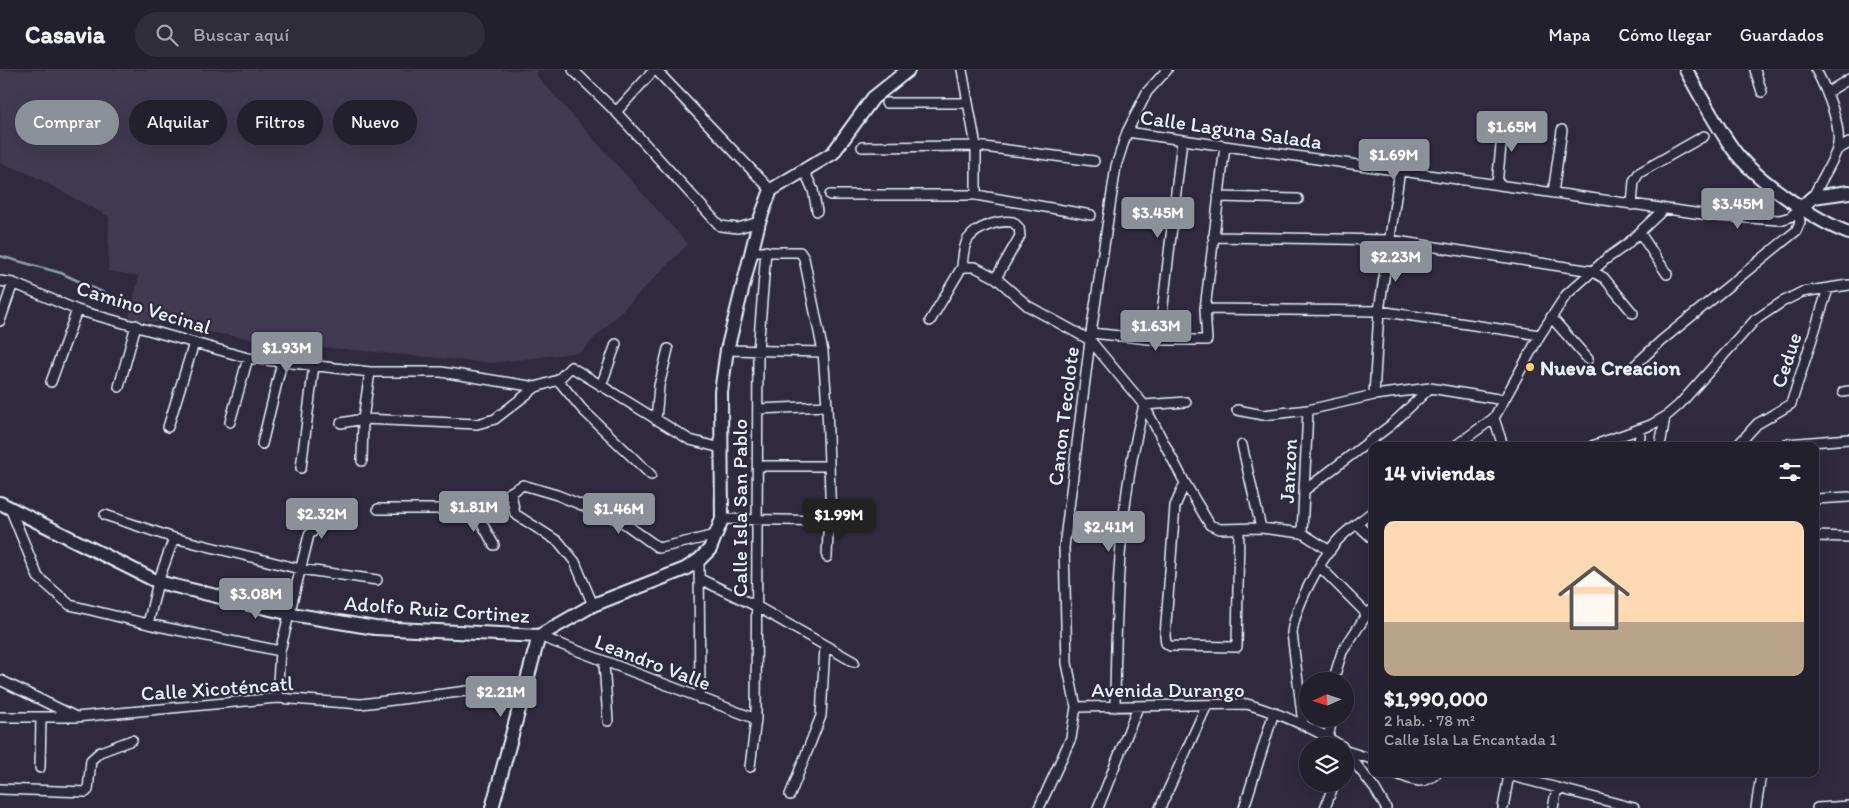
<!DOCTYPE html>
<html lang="es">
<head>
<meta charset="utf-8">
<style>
	:root { --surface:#23202e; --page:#2f2d3a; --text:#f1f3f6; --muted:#a3a3aa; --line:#403e4a; --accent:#8c9099 }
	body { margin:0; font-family:Itim,sans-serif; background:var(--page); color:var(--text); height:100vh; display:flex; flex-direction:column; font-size:19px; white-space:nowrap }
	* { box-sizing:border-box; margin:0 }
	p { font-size:16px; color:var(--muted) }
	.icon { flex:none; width:28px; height:28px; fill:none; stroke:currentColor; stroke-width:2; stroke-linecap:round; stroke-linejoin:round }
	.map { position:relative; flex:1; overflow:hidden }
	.drawer { position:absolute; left:1369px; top:372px; width:450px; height:335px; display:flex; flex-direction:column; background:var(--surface); border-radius:10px; box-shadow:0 5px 20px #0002,0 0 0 1px var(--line) }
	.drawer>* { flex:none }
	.banner { position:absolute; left:15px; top:30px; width:475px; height:45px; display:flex; gap:10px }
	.needle { width:32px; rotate:267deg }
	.buttons { position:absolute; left:1299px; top:602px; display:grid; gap:10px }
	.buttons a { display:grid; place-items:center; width:55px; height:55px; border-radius:50%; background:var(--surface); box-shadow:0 5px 20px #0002,0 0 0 1px var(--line); font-size:25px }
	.price { position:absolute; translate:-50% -42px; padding:0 11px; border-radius:5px; background:var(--accent); color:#fff; font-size:16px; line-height:32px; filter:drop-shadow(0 1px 2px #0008) }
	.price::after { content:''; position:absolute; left:50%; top:30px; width:15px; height:11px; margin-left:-8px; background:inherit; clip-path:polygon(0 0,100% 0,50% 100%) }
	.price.on { background:#222; color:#fff }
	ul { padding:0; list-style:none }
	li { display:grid; align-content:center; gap:10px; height:265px; padding:0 15px }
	li span { display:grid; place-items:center; height:155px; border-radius:10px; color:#555 }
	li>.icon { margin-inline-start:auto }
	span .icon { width:90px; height:90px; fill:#fffc; stroke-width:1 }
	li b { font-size:21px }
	h2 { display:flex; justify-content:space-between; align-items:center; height:60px; padding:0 15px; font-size:21px }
	.pill { padding:0 18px; border-radius:22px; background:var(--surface); box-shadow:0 5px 20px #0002,0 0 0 1px var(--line); font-size:18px; line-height:45px }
	.pill.on { background:var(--accent); color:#fff }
	header { display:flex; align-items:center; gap:30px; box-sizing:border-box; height:70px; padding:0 25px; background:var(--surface); border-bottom:1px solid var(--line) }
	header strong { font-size:24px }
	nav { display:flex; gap:28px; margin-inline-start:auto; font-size:18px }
	.search { width:350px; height:45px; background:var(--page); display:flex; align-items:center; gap:12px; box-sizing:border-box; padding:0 18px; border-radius:28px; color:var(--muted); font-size:19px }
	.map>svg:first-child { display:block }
	.built { fill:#403b51 }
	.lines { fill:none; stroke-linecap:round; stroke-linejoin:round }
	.stream { stroke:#8e9eaf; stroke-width:2.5 }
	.street-casing { stroke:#e8f1f8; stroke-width:12 }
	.secondary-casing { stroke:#e8f1f8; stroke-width:16 }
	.street { stroke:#2f2a3d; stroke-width:9 }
	.secondary { stroke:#2f2a3d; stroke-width:12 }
	.poi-dot { fill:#ffd166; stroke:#2f2a3d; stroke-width:2 }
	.labels { text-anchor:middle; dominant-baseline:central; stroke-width:4.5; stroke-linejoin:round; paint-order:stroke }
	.street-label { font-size:21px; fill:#e8f1f8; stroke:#2f2a3d }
	.poi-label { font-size:21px; font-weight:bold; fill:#e8f1f8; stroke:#2f2a3d; text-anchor:start }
</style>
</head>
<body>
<header>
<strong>Casavia</strong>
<div class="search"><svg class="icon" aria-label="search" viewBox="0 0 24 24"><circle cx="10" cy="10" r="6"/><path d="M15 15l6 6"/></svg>Buscar aquí</div>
<nav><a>Mapa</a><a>Cómo llegar</a><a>Guardados</a></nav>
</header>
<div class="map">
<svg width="1849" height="738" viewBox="0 0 1849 738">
	<rect width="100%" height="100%" fill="#2f2a3d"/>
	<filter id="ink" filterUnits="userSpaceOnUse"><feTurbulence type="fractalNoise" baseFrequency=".02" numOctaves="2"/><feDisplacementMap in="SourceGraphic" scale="10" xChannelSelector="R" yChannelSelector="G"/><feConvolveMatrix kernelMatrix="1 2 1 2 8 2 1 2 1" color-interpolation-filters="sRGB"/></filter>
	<g filter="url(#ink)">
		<path class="built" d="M0 0H537V6L688 174 581 282 491 293 268 272 129 248 139 206 108 201 109 147 30 104 0 93Z"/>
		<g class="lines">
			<path class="stream" d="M0 186 61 203 126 233"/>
			<defs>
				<path id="street" d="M573 0 616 42
					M654 0 616 42 720 156 738 158 759 152
					M656 0 771 120
					M962 0 976 76V125
					M1755 0 1762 22
					M1828 22 1849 9
					M886 33H968
					M1127 62 1716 146 1780 150 1790 147 1802 137
					M862 77 976 76 1094 91
					M1837 80 1849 73
					M804 100 813 120 817 141
					M1497 114 1504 48
					M1553 123 1562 60
					M830 125H976L1091 145
					M1218 127 1298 129
					M1813 127C1820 112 1830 97 1836 82 1845 61 1826 19 1816 0
					M1632 135 1634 111 1639 103 1704 66
					M1640 163 1667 204
					M1213 167 1390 170 1592 201 1604 208 1633 243
					M752 182H800L804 188 823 282 827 336 831 451 828 463 827 487
					M962 197C963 188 963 177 968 169 977 157 998 150 1013 152L1019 158 1020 166 996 208
					M0 211 13 213 77 240 248 288 370 302H441L536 317 558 310 571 297 690 370 721 378
					M1205 239 1379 241 1540 265
					M1551 247 1588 289
					M0 251 13 213
					M930 251 962 197H975L996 208 1028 236 1090 270 1144 335 1185 413 1210 455 1220 459 1261 458 1302 463 1330 481
					M1091 263 1159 270H1207L1205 239 1225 76
					M1159 270 1182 70
					M727 280 823 282
					M1632 298 1661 271 1796 161 1800 152 1798 141
					M558 310 582 339 651 405
					M51 312 77 240
					M601 316 616 274
					M119 317 136 255
					M1843 322 1849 321
					M1374 325 1379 241 1400 100
					M1144 335 1186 332
					M758 339 827 336
					M1237 340 1263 345 1308 340 1374 325 1430 318 1504 330
					M1494 348 1503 376
					M656 350 659 316 668 279
					M230 352 248 288
					M341 353 363 349 477 354 495 349 536 317
					M168 357 194 273
					M262 374 282 292
					M1786 374 1849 369
					M1242 375 1261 458
					M1455 376 1494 348 1540 265 1566 225 1606 189 1626 175 1663 140
					M1592 376 1651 355 1665 347 1679 335 1755 250 1782 232 1802 222 1849 215
					M1637 376 1640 367 1639 359
					M1660 376 1665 347
					M1737 376 1757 354 1791 334 1828 219
					M362 391 363 349 370 302
					M758 396H829
					M301 398 314 295
					M1185 413 1175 436 1165 566 1166 573 1170 576 1237 577 1239 459
					M1305 420 1391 355 1430 318
					M511 423 515 444 559 472 575 492 593 535
					M1815 429 1849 427
					M10 438 38 507 70 535 148 554 280 581
					M378 439H474L494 432 523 415 557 425 621 451 659 478 716 465
					M474 439 494 475
					M105 445 174 468 300 499 377 510
					M722 449 831 451
					M1357 454 1372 468
					M1302 463 1308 340
					M1815 466 1849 467
					M699 490 700 629
					M1320 497 1367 544
					M700 509 756 536 854 592
					M148 554 158 512 174 468
					M539 566 756 649
					M604 593 608 651
					M0 610 74 646
					M1333 611 1342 582 1367 544 1372 540
					M277 628 280 581 309 465 318 457 322 438
					M1076 637 1247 634C1281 644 1312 657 1342 676
					M1115 637C1116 536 1118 433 1144 335
					M0 647H76L277 628 361 634 524 614
					M1303 653 1292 563C1295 536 1319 493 1336 472 1346 460 1360 452 1372 442
					M1328 668 1332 649
					M1345 680 1375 719 1386 738
					M1345 683 1346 681 1372 689
					M750 697 756 649 758 281 766 181
					M40 698 41 647
					M1397 704C1412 710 1422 716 1436 704
					M1504 704 1634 738
					M0 719 86 722 88 720 91 690 100 682 132 670
					M790 725 821 646 825 576
					M1039 738 1071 668 1076 637 1067 593 1064 477 1091 263 1116 96 1127 62 1147 22 1167 0
					M1098 738 1138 637
					M1160 738 1207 635
					M1244 738 1274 642
					M1325 738 1334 714
					M1503 738 1509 705
					M1553 738 1557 718
					M1756 738 1761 704
					M1817 738 1849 736"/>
				<path id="secondary" d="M1686 0C1701 27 1715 54 1733 79 1752 107 1817 152 1849 163
					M1802 137 1813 127 1849 122
					M0 433 158 512 291 544 375 558 539 566 593 535 685 499 699 490 710 479 722 449 721 322 727 280 759 152 771 120 833 83 873 28 908 0
					M492 738 539 566"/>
			</defs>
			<use href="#street" class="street-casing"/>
			<use href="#secondary" class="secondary-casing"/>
			<use href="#street" class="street"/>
			<use href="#secondary" class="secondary"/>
		</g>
	</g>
	<circle class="poi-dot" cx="1530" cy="297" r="5"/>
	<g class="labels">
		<g class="street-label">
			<text transform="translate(1231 59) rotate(8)">Calle Laguna Salada</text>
			<text transform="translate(144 237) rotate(17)">Camino Vecinal</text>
			<text transform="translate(1786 290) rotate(-72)">Cedue</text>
			<text transform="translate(1063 346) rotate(-83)">Canon Tecolote</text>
			<text transform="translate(1288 401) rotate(-87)">Janzon</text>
			<text transform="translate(739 438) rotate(-90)">Calle Isla San Pablo</text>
			<text transform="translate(437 539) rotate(4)">Adolfo Ruiz Cortinez</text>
			<text transform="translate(653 592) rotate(21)">Leandro Valle</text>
			<text transform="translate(217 618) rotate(-4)">Calle Xicoténcatl</text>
			<text x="1168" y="619">Avenida Durango</text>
		</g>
		<g class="poi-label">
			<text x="1540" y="297">Nueva Creacion</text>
		</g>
	</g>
</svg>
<div class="buttons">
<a><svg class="needle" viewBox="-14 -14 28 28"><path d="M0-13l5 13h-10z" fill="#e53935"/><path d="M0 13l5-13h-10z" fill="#a3a3aa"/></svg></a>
<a><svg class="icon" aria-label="layers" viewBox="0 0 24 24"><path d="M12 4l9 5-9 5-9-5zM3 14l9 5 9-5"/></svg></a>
</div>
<b class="price" style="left:1512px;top:83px">$1.65M</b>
<b class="price" style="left:1394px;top:111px">$1.69M</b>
<b class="price" style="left:1738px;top:160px">$3.45M</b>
<b class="price" style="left:1158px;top:169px">$3.45M</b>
<b class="price" style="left:1396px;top:213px">$2.23M</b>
<b class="price" style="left:1156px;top:282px">$1.63M</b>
<b class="price" style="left:287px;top:304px">$1.93M</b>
<b class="price" style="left:474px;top:463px">$1.81M</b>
<b class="price" style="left:619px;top:465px">$1.46M</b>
<b class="price" style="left:322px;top:470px">$2.32M</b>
<b class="price on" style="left:839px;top:471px">$1.99M</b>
<b class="price" style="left:1109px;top:483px">$2.41M</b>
<b class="price" style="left:256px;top:550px">$3.08M</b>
<b class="price" style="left:501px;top:648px">$2.21M</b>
<div class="banner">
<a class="pill on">Comprar</a>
<a class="pill">Alquilar</a>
<a class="pill">Filtros</a>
<a class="pill">Nuevo</a>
</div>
<section class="drawer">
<h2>14 viviendas<svg class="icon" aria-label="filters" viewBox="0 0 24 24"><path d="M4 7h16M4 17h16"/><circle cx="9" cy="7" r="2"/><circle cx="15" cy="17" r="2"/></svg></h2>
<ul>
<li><span style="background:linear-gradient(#ffd9b3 65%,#b9a48a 0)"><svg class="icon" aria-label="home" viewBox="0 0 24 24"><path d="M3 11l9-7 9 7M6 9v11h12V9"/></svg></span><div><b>$1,990,000</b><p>2 hab. · 78 m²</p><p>Calle Isla La Encantada 1</p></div></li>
</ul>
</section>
</div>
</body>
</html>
